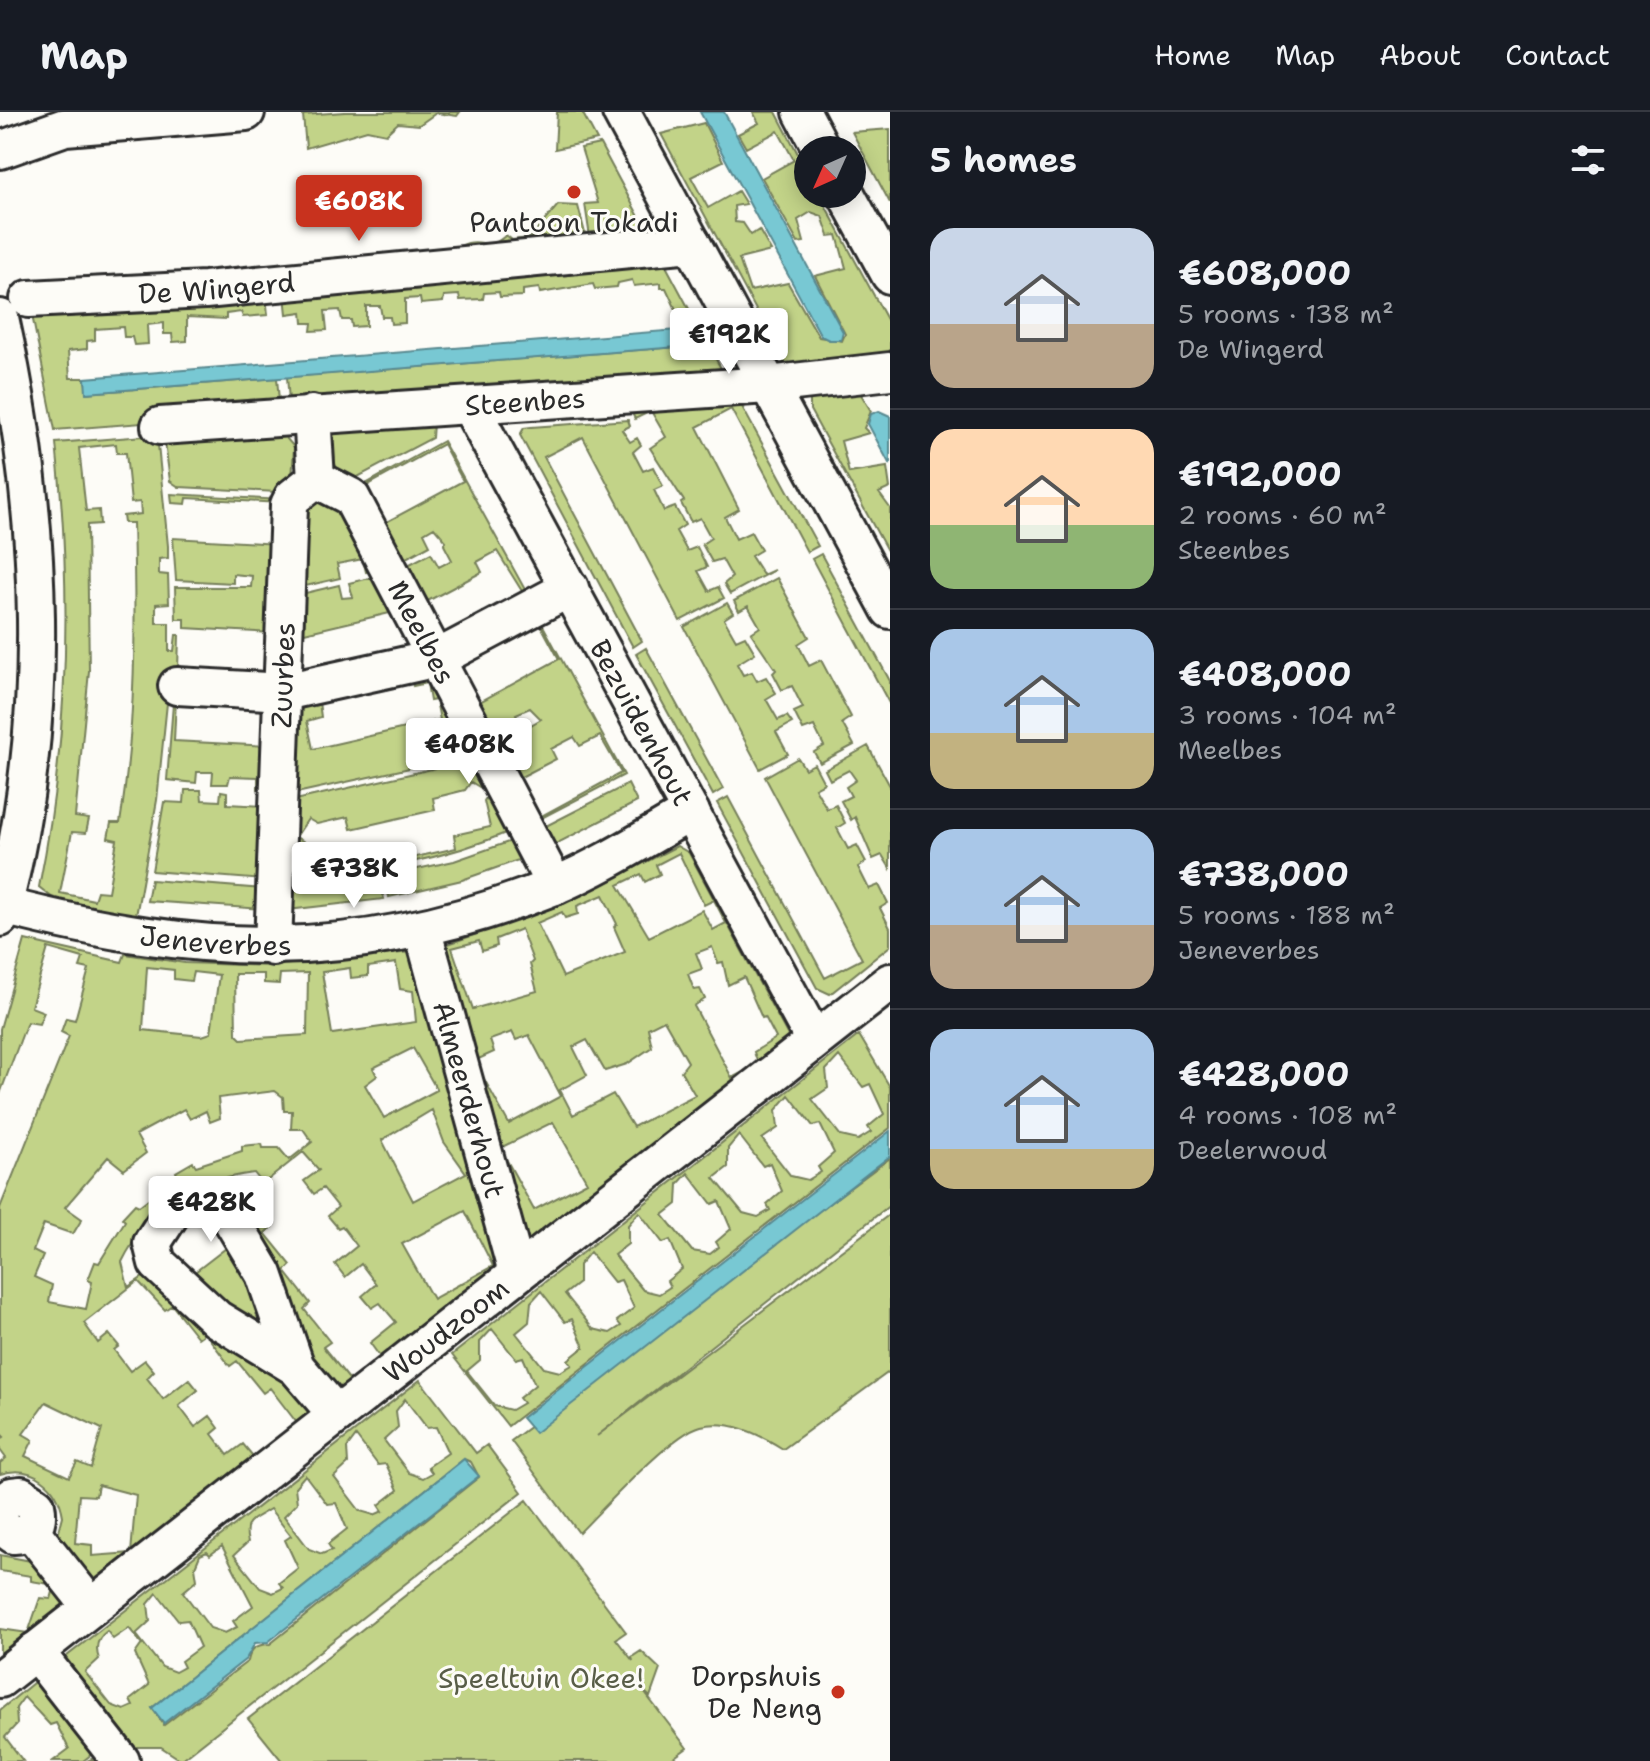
<!DOCTYPE html>
<html lang="en">
<head>
<meta charset="utf-8">
<style>
	:root { --surface:#171b24; --page:#242831; --text:#f1f3f6; --muted:#9ea1a6; --line:#363941; --accent:#c8321e }
	body { margin:0; font-family:"Shantell Sans",sans-serif; background:var(--page); color:var(--text); height:100vh; display:flex; flex-direction:column; font-size:30px; white-space:nowrap }
	* { box-sizing:border-box; margin:0 }
	p { font-size:26px; color:var(--muted) }
	.icon { flex:none; width:44px; height:44px; fill:none; stroke:currentColor; stroke-width:2; stroke-linecap:round; stroke-linejoin:round }
	.map { position:relative; flex:1; overflow:hidden }
	.side { display:flex; flex-direction:column; background:var(--surface); width:760px }
	.side>* { flex:none }
	.needle { width:52px; rotate:225deg }
	.tools { position:absolute; left:794px; top:24px; display:grid; gap:16px }
	.tools a { display:grid; place-items:center; width:72px; height:72px; border-radius:50%; background:var(--surface); box-shadow:0 4px 20px #0003; font-size:40px }
	.price { position:absolute; translate:-50% -68px; padding:0 18px; border-radius:8px; background:#fff; color:#222; font-size:26px; line-height:52px; filter:drop-shadow(0 2px 4px #0008) }
	.price::after { content:''; position:absolute; left:50%; top:48px; width:24px; height:18px; margin-left:-12px; background:inherit; clip-path:polygon(0 0,100% 0,50% 100%) }
	.price.active { background:var(--accent); color:#fff }
	ul { padding:0; list-style:none }
	li { display:flex; align-items:center; gap:24px; height:200px; padding:0 40px }
	li+li { border-top:2px solid var(--line) }
	li span { display:grid; place-items:center; flex:none; width:224px; height:160px; border-radius:24px; color:#555 }
	li>.icon { margin-inline-start:auto }
	span .icon { width:96px; height:96px; fill:#fffc; stroke-width:1 }
	li b { font-size:34px }
	h2 { display:flex; justify-content:space-between; align-items:center; height:96px; padding:0 40px; font-size:34px }
	header { display:flex; align-items:center; gap:48px; box-sizing:border-box; height:112px; padding:0 40px; background:var(--surface); border-bottom:2px solid var(--line) }
	header strong { font-size:38px }
	nav { display:flex; gap:44px; margin-inline-start:auto; font-size:28px }
	main { display:flex; flex:1; min-height:0 }
	.map>svg:first-child { display:block }
	.green { fill:#c2d388; stroke:#767f5a; stroke-width:2; fill-rule:evenodd }
	.water { fill:#78c8d3; stroke:#598990; stroke-width:2 }
	.lines { fill:none; stroke-linecap:round; stroke-linejoin:round }
	.minor-casing { stroke:#2b2b2b; stroke-width:42 }
	.minor { stroke:#fdfcf7; stroke-width:36 }
	.poi-dot { fill:#c8321e; stroke:#fdfcf7; stroke-width:3 }
	.labels { text-anchor:middle; dominant-baseline:central; stroke-width:6; stroke-linejoin:round; paint-order:stroke }
	.poi-label { font-size:28px; fill:#2b2b2b; stroke:#fdfcf7 }
	.street-label { font-size:28px; fill:#2b2b2b; stroke:#fdfcf7 }
	.park-label { font-size:28px; fill:#585d47; stroke:#fdfcf7 }
</style>
</head>
<body>
<header>
<strong>Map</strong>
<nav><a>Home</a><a>Map</a><a>About</a><a>Contact</a></nav>
</header>
<main>
<div class="map">
<svg width="890" height="1649" viewBox="0 0 890 1649">
	<rect width="100%" height="100%" fill="#fdfcf7"/>
	<filter id="ink" filterUnits="userSpaceOnUse"><feTurbulence type="fractalNoise" baseFrequency=".0125" numOctaves="2"/><feDisplacementMap in="SourceGraphic" scale="16" xChannelSelector="R" yChannelSelector="G"/><feConvolveMatrix kernelMatrix="1 2 1 2 8 2 1 2 1" color-interpolation-filters="sRGB"/></filter>
	<g filter="url(#ink)">
		<path class="green" d="M345 0H460L457 4 436 1 419 13 398 11 386 22 367 18 306 36 303 3Z
			M557 0H582L597 28 555 37Z
			M753 0H776L808 61V82H819L890 213V253L790 261 661 22 704 11 723 49 691 65 708 96 738 79 746 92 734 94 735 110 743 111 751 123 759 118 771 139 739 147 750 179 788 171 819 225 842 229 845 222 815 164 846 156 837 123 829 124 822 104 811 100 798 108 804 130 798 131 762 66 794 48 778 19 746 36 738 22 759 11Z
			M890 17V91L852 20Z
			M600 32 651 127 591 132 585 92 598 91 581 36Z
			M558 93 578 94 588 133 387 149 394 143 411 145 430 137C453 144 450 136 468 131 484 127 489 139 506 123L512 128 530 126Z
			M665 152 725 264 290 300 287 265 677 235V218L695 216 693 206H680L666 176H661V171L634 174 632 168 618 171 617 175 595 177 593 172 540 181 539 176 523 178V184L500 185 499 180 484 181 483 187 460 188 459 183 444 184 443 190 421 192 420 186 405 187V211L391 212 390 205H382L380 194H366V214L352 215 351 208H342L340 198 325 199 327 218 311 219 312 211H303L302 200 287 202 285 183Z
			M266 183 268 203 243 205 241 200 226 202V207L187 205V229L173 230 172 222H164V211L147 213 148 232 134 233 132 225H124L123 215 95 217V228L87 229V237L68 239 70 266H85L87 281 277 266 280 300 55 318 32 203Z
			M859 279 871 299 864 316 869 321 841 329 849 361 887 355 890 376 879 381 890 396V444L810 298V287L815 283Z
			M740 291 818 434 807 440 731 297 697 315 739 397 725 405 736 427 751 420 761 438 751 444 763 463 774 458 730 482 724 472 732 465 722 447 712 450 702 432 711 426 700 406 691 410 681 391 684 389 650 336 666 325 651 299 635 307 633 303 641 298Z
			M628 308 630 314 622 318 630 330 637 326 641 333 633 340 643 359 653 355 663 374 654 378 664 399 675 395 685 413 676 419 687 439 697 435 707 455 698 459 709 479 718 475 724 486 680 509 583 325 544 345 642 529 633 535 520 323 524 316 531 315Z
			M433 311 432 326 354 367 339 362 324 324 334 313Z
			M280 319 294 335 292 368 277 380 179 375 170 369 165 331Z
			M157 323 168 434V446L159 447V462L168 463 169 491 156 492V511H169V539H174L176 523H179L178 558 272 562 273 521 185 516V507H176L175 475H251L252 464 233 462V471L176 468 173 426 278 432 280 391 187 386 186 392 172 391 171 382 283 388 280 447H269L268 459 279 460 264 768 152 759 164 690 184 691 185 678H201L202 688 220 689 221 679 227 680V692L264 694 265 677H258V665L230 664 228 672H212L213 660H197L196 671 167 668 173 592 167 591 157 688 136 804 54 787 39 775C69 628 72 480 56 331ZM116 332 117 341H126L131 391 140 390 141 402 123 404 124 411H133C136 511 136 611 120 711H111L108 726 117 728 108 780 97 779 94 788 60 781 72 720 86 721 89 707 75 705 89 559 87 413 100 412 99 398 86 399 79 336ZM176 587 271 592 268 634 174 629Z
			M443 329 528 483 440 533 400 457 431 441 439 455 452 448 444 433 446 429 434 415 424 421 430 433 397 451 357 377ZM443 332 463 369 379 414 359 378ZM497 439 525 484 441 529 422 492 482 460 477 450Z
			M329 383 346 395 379 457 366 460 363 447 337 452 340 466 297 476C297 446 287 385 329 383Z
			M821 442 890 569V593L812 447Z
			M382 463 394 500 296 523 297 483 339 473 342 486 353 485 349 471Z
			M777 466 809 525 798 532 809 554 821 548 851 605 842 611 854 633 820 651 814 640 824 634 814 614 803 618 794 600 803 596 792 574 782 578 773 561 776 558 751 521 760 515 748 494 739 499 734 489Z
			M727 491 733 501 724 507 736 528 745 524 755 541 737 552 743 563 752 560 757 569 766 565 776 581 766 587 778 608 787 604 792 611 776 620 788 642 760 657 684 515Z
			M540 508 624 663 536 709 495 634 541 607 530 596 516 602 521 613 506 621 499 610 487 617 451 554ZM539 510 559 547 476 592 456 555ZM600 624 621 661 536 707 515 668 556 647 551 637 574 625 580 634Z
			M646 536 723 677 713 683 636 542Z
			M432 563 473 642 292 682 293 595ZM412 570 413 574 427 571 430 589 436 588 440 608 313 637 307 609 321 605 319 590Z
			M868 634 890 674V756L882 743 873 747 855 705 851 708 841 689 851 684 846 675 856 668 849 658 830 668 825 658Z
			M798 646 805 657 814 652 824 671 815 676 827 697 836 693 845 711 837 716 848 737 857 733 866 750 858 755 869 777 879 773 888 791 880 796 890 816V834L830 882 817 876 717 691 728 685 825 866 862 847 765 665Z
			M476 647 513 718C441 749 367 761 289 768L291 689ZM471 670 489 681 484 689 490 715 454 723 456 736 349 760 346 749 310 756 304 730 296 725 308 707 317 712 348 705 351 717 435 698 433 686 465 678Z
			M628 672 637 690 550 735 540 717Z
			M517 727 527 745 462 768 389 785 385 764 454 749Z
			M677 734 689 741 793 933 532 1130 514 1121 443 847 448 832 566 791ZM679 741 704 793 714 788 726 811 713 818 702 798 649 825 618 773 641 762 645 770 660 762 656 753ZM603 783 617 812 614 815 625 840 563 865 537 811 562 800 565 806 578 802 577 794ZM521 817 533 849 530 852 537 879 473 897 452 836 479 829 482 839 497 834 496 827ZM712 835 718 851 723 850 728 873 744 865 762 906 765 905 776 926 754 940 758 952 732 966 694 894 705 887 700 877 694 878 688 862 702 857 696 841ZM664 908 688 950 681 959 695 983 633 1015 613 982 573 1003 560 978 587 963 573 935 587 928 605 959 627 952 652 935 648 916ZM512 920 516 928 529 923 561 984 509 1012 474 949 494 940 490 928ZM553 1010 587 1070 534 1098 500 1036Z
			M379 767 384 787 287 798 288 777Z
			M151 768 263 777V797L147 789Z
			M25 828 122 850 125 842 185 851 271 854 411 840 421 854 498 1141 496 1163 486 1175 356 1277 332 1282 316 1269 238 1091 262 1071 254 1061C194 1069 150 1094 122 1150L128 1175 149 1161 303 1281 312 1302 304 1317 104 1472 84 1470 58 1439 56 1431 63 1404C58 1372 32 1352 0 1362V1351L6 1346 0 1338V1328L4 1325 0 1321V1096L69 924 61 920 66 906 75 908 89 857 80 855 83 846 48 836 31 895 44 900 39 912 27 910 0 982V917ZM396 851 400 877 413 879 416 910 332 922 322 860 350 856 351 866 368 864V855ZM147 855 174 858V867L191 869 193 860 219 863 211 921 202 924 143 918ZM308 861 307 923 241 927 236 922 235 862H264V871L279 872 280 862ZM413 936 437 978 384 1006 365 973 377 964 373 956ZM275 979 283 985 284 999H292L291 1017H303L312 1030 289 1048 279 1036H263L262 1032 242 1034V1039L196 1054 193 1050 176 1060 178 1064 139 1094 135 1092 122 1106 125 1109 99 1151 95 1150 88 1168 92 1170 86 1197 49 1190 52 1173 34 1165 43 1144 33 1139 44 1112 73 1122 82 1107 65 1095 108 1045 124 1058 146 1041 136 1023 184 997 190 1007 206 999 210 1010 220 1006 218 986ZM432 998 444 1030 466 1061 413 1089 382 1028ZM303 1040 319 1058 304 1069 314 1082 323 1076 338 1095 328 1104 338 1116 342 1114 357 1134 335 1152 345 1165 361 1152 376 1172 362 1184 372 1196 380 1191 396 1210 370 1231 383 1249 353 1272 323 1235 330 1230 304 1197 310 1191 285 1159 291 1153 265 1121 272 1115 249 1083ZM465 1099 493 1154 433 1187 402 1132ZM138 1169 165 1198 172 1193 198 1226 205 1221 230 1254 237 1249 263 1281 270 1276 300 1315 257 1349 243 1332 228 1343 212 1322 219 1316 210 1304 195 1315 179 1294 198 1278 189 1267 163 1287 147 1266 154 1259 145 1248 130 1259 114 1238 119 1234 109 1222 98 1231 84 1211ZM46 1290 102 1317 91 1356 77 1350 69 1365 25 1344 33 1328 23 1322ZM98 1373 136 1383 131 1441 92 1444V1433L75 1431 79 1383 96 1384Z
			M859 923 890 975V1016L508 1314 452 1243ZM839 944 863 975 870 972 884 1002 868 1015 871 1020 858 1028 841 1024 812 987 828 976 826 958ZM789 983 813 1014 820 1012 834 1041 818 1055 821 1060 808 1068 791 1064 762 1027 778 1016 776 998ZM739 1023 763 1054 770 1051 782 1079 767 1092 770 1098 758 1105 743 1101 714 1066 728 1055V1036ZM688 1061 712 1092 719 1089 731 1117 716 1130 719 1135 710 1142 692 1139 663 1103 677 1092 678 1072ZM639 1100 663 1131 670 1128 682 1157 667 1169 670 1175 659 1182 643 1178 614 1143 628 1132V1113ZM590 1140 614 1170 621 1168 634 1196 617 1209 621 1214 610 1221 593 1217 565 1182 579 1171V1153ZM541 1179 565 1210 572 1207 584 1235 568 1248 572 1253 560 1260 544 1256 516 1221 529 1210 531 1190ZM492 1217 516 1247 523 1245 535 1273 519 1286 523 1291 511 1298 495 1294 467 1259 480 1248V1230Z
			M890 1046V1093L597 1324 890 1102V1259L783 1337C761 1323 728 1307 701 1314 672 1321 603 1397 579 1421L511 1329Z
			M230 1133 268 1192 262 1224 191 1163Z
			M420 1268 476 1341 487 1333 522 1380 181 1648 161 1635H133L62 1548ZM405 1287 427 1316 436 1315 448 1341 428 1355 432 1361 423 1366 409 1361 384 1328 398 1315 396 1299ZM356 1324 378 1353 386 1352 398 1378 379 1393 383 1399 374 1403 360 1399 334 1365 348 1352 347 1336ZM464 1347 471 1350 479 1365 270 1532C256 1533 251 1535 248 1549L164 1613 152 1596ZM305 1363 327 1392 336 1391 347 1417 328 1432 332 1438 322 1442 309 1437 284 1404 297 1391 295 1375ZM270 1397 291 1424 285 1428 298 1456 279 1471 283 1476 273 1481 260 1476 234 1443 248 1430C242 1407 255 1407 270 1397ZM222 1434 253 1494 233 1509 237 1515 225 1521 210 1516 183 1480 197 1468 195 1455 200 1443 207 1440 210 1443ZM157 1481 179 1509 188 1508 200 1535 181 1549 184 1555 175 1560 162 1555 136 1522 150 1509 148 1492ZM129 1516 142 1532 135 1542 149 1573 130 1588 133 1594 124 1598 111 1593 85 1560 99 1547C95 1536 97 1526 107 1519L113 1527Z
			M527 1388 626 1520 616 1527 633 1549 632 1545 641 1539 660 1557 650 1585 641 1576 687 1636 669 1649H282L248 1607Z
			M0 1443 41 1451 61 1475 65 1488 60 1508 0 1555V1517L28 1521 40 1486 51 1487 55 1473 31 1469V1464L0 1459Z
			M38 1567 109 1649H87L99 1644 96 1639 83 1649H53L69 1637 56 1611 50 1613 24 1585 16 1596 17 1612 5 1625 23 1649H0V1598Z"/>
		<path class="water" d="M700 0H724L843 220 841 228H829L821 224Z
			M677 218 678 235 86 281 85 266Z
			M879 299 890 304V353L868 312 871 302Z
			M890 1019V1044L535 1321 522 1306Z
			M464 1347 479 1364 268 1530 255 1531 246 1547 164 1611 152 1596Z"/>
		<g class="lines">
			<defs>
				<g id="minor">
					<path d="M621 0 890 498"/>
					<path d="M802 0 822 38"/>
					<path d="M0 38 65 15 246 0"/>
					<path d="M846 82 890 163"/>
					<path id="s1" d="M29 187 205 178 692 131"/>
					<path d="M0 206C43 401 53 612 0 806"/>
					<path id="s2" d="M470 294 814 928"/>
					<path id="s3" d="M160 314 768 273 890 259"/>
					<path id="s4" d="M316 367 351 385 555 774"/>
					<path d="M177 574 284 580 438 546 570 476"/>
					<path id="s5" d="M3 794C202 845 357 853 552 775 600 755 646 726 691 700"/>
					<path id="s6" d="M422 816 517 1161"/>
					<path id="s7" d="M273 835 289 393 293 385 316 367 312 302"/>
					<path d="M296 1255 217 1207 157 1151 152 1131 174 1097 210 1085 224 1095 264 1162 296 1255 337 1303"/>
					<path d="M0 1394 12 1384 21 1383 36 1393C40 1411 33 1422 14 1423L0 1413"/>
					<path d="M31 1419 91 1495"/>
					<path d="M35 1539 121 1649"/>
					<path id="s8" d="M0 1567 890 870"/>
				</g>
			</defs>
			<use href="#minor" class="minor-casing"/>
			<use href="#minor" class="minor"/>
		</g>
	</g>
	<g class="poi-dot">
		<circle cx="574" cy="80" r="8"/>
		<circle cx="838" cy="1580" r="8"/>
	</g>
	<g class="labels">
		<g class="poi-label">
			<text x="574" y="110">Pantoon Tokadi</text>
			<text x="822" y="1564" text-anchor="end">Dorpshuis<tspan x="822" dy="32">De Neng</tspan></text>
		</g>
		<g class="street-label">
			<text stroke="none"><textPath href="#s1" startOffset="188">De Wingerd</textPath></text>
			<text stroke="none"><textPath href="#s3" startOffset="366">Steenbes</textPath></text>
			<text stroke="none"><textPath href="#s4" startOffset="192">Meelbes</textPath></text>
			<text stroke="none"><textPath href="#s7" startOffset="272">Zuurbes</textPath></text>
			<text stroke="none"><textPath href="#s2" startOffset="360">Bezuidenhout</textPath></text>
			<text stroke="none"><textPath href="#s5" startOffset="216">Jeneverbes</textPath></text>
			<text stroke="none"><textPath href="#s6" startOffset="178">Almeerderhout</textPath></text>
			<text stroke="none"><textPath href="#s8" startOffset="566">Woudzoom</textPath></text>
		</g>
		<g class="park-label">
			<text x="541" y="1566">Speeltuin Okee!</text>
		</g>
	</g>
</svg>
<div class="tools">
<a><svg class="needle" viewBox="-14 -14 28 28"><path d="M0-13l5 13h-10z" fill="#e53935"/><path d="M0 13l5-13h-10z" fill="#9ea1a6"/></svg></a>
</div>
<b class="price active" style="left:359px;top:131px">€608K</b>
<b class="price" style="left:729px;top:264px">€192K</b>
<b class="price" style="left:469px;top:674px">€408K</b>
<b class="price" style="left:354px;top:798px">€738K</b>
<b class="price" style="left:211px;top:1132px">€428K</b>
</div>
<section class="side">
<h2>5 homes<svg class="icon" aria-label="filters" viewBox="0 0 24 24"><path d="M4 7h16M4 17h16"/><circle cx="9" cy="7" r="2"/><circle cx="15" cy="17" r="2"/></svg></h2>
<ul>
<li><span style="background:linear-gradient(#c9d6e8 60%,#b9a48a 0)"><svg class="icon" aria-label="home" viewBox="0 0 24 24"><path d="M3 11l9-7 9 7M6 9v11h12V9"/></svg></span><div><b>€608,000</b><p>5 rooms · 138 m²</p><p>De Wingerd</p></div></li>
<li><span style="background:linear-gradient(#ffd9b3 60%,#8fb573 0)"><svg class="icon" aria-label="home" viewBox="0 0 24 24"><path d="M3 11l9-7 9 7M6 9v11h12V9"/></svg></span><div><b>€192,000</b><p>2 rooms · 60 m²</p><p>Steenbes</p></div></li>
<li><span style="background:linear-gradient(#a9c7e8 65%,#c2b280 0)"><svg class="icon" aria-label="home" viewBox="0 0 24 24"><path d="M3 11l9-7 9 7M6 9v11h12V9"/></svg></span><div><b>€408,000</b><p>3 rooms · 104 m²</p><p>Meelbes</p></div></li>
<li><span style="background:linear-gradient(#a9c7e8 60%,#b9a48a 0)"><svg class="icon" aria-label="home" viewBox="0 0 24 24"><path d="M3 11l9-7 9 7M6 9v11h12V9"/></svg></span><div><b>€738,000</b><p>5 rooms · 188 m²</p><p>Jeneverbes</p></div></li>
<li><span style="background:linear-gradient(#a9c7e8 75%,#c2b280 0)"><svg class="icon" aria-label="home" viewBox="0 0 24 24"><path d="M3 11l9-7 9 7M6 9v11h12V9"/></svg></span><div><b>€428,000</b><p>4 rooms · 108 m²</p><p>Deelerwoud</p></div></li>
</ul>
</section>
</main>
</body>
</html>
